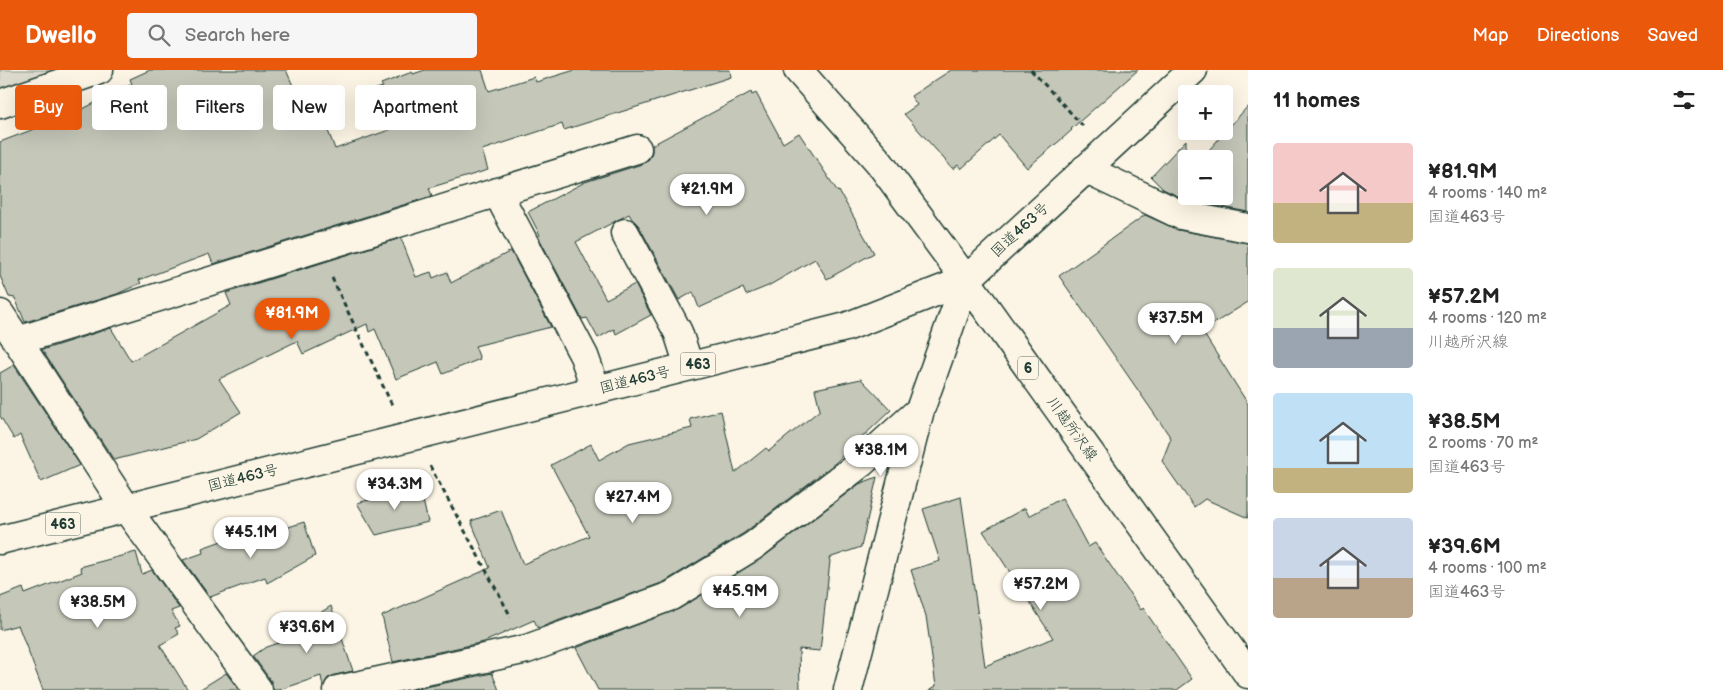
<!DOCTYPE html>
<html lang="en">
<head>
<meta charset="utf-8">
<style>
	:root { --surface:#fff; --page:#f6f6f6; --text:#222; --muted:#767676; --accent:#ea580c }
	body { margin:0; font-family:"Balsamiq Sans","Klee One",sans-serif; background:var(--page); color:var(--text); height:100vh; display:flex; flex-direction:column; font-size:19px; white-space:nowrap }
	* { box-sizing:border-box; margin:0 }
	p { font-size:16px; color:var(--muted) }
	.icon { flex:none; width:28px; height:28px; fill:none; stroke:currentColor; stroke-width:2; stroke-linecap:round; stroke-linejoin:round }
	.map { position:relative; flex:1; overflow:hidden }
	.sheet { display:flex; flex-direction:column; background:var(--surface); width:475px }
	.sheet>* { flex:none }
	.banner { position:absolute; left:15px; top:15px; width:475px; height:45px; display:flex; gap:10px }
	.controls { position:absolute; left:1178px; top:15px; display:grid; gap:10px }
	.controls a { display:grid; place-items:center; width:55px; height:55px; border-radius:5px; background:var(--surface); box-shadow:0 5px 20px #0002; font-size:25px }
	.price { position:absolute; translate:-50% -42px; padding:0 11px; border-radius:18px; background:#fff; color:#222; font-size:16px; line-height:32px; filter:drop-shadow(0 1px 2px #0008) }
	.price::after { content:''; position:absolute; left:50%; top:30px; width:15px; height:11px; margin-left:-8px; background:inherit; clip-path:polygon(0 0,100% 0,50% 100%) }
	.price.selected { background:var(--accent); color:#fff }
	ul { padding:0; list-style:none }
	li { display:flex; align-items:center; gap:15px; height:125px; padding:0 25px }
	li span { display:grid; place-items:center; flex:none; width:140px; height:100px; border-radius:5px; color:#555 }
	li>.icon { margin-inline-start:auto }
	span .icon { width:60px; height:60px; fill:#fffc; stroke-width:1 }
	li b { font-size:21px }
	h2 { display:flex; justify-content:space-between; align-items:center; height:60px; padding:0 25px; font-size:21px }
	.pill { padding:0 18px; border-radius:5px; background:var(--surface); box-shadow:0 5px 20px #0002; font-size:18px; line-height:45px }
	.pill.selected { background:var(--accent); color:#fff }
	header { display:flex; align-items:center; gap:30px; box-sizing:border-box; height:70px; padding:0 25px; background:var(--accent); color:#fff }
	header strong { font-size:24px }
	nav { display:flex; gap:28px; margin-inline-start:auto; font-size:18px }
	.search { width:350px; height:45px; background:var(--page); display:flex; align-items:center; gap:12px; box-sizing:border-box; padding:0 18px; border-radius:5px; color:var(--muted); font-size:19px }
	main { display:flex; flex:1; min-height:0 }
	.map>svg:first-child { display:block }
	.green { fill:#dcdacc; stroke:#7e8c80 }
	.building { fill:#c5c7b9; stroke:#1f3d34 }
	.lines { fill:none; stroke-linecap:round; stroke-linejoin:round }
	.minor-casing { stroke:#1f3d34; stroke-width:31 }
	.major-casing { stroke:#1f3d34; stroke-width:31 }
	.highway-casing { stroke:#1f3d34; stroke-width:31 }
	.path { stroke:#1f3d34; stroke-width:3; stroke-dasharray:5 4; stroke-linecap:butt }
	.minor { stroke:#fcf5e5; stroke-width:28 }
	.major { stroke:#fcf5e5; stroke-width:28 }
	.highway { stroke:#fcf5e5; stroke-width:28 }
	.labels { text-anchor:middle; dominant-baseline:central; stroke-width:5; stroke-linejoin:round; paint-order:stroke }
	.shield { fill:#fcf5e5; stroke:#617469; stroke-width:1 }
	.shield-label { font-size:14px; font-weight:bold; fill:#1f3d34 }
	.street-label { font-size:15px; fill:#1f3d34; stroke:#fcf5e5 }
</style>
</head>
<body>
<header>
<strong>Dwello</strong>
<div class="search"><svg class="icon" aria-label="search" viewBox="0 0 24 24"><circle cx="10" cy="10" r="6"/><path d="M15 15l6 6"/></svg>Search here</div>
<nav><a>Map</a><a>Directions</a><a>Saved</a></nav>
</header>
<main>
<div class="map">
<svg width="1248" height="620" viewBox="0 0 1248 620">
	<rect width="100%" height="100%" fill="#fcf5e5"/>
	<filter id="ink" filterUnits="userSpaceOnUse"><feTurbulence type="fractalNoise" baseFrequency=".02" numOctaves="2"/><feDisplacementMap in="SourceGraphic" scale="10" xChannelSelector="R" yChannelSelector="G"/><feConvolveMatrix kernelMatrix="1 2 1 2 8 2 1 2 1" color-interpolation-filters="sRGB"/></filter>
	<g filter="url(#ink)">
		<path class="green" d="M0 0H77L0 23Z"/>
		<path class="building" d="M150 0H286L299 29 302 28 309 45 320 40 335 79 392 59 376 19 383 17 381 14 412 2 413 4 425 0H482L489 21 534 7 536 12 575 0H730L731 7 564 60 562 54 482 80 488 100 429 118 432 126 213 194 209 184 139 210 141 213 117 224 25 252 15 228 9 227 0 206V72L71 45 132 14 130 9Z
			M951 0H1138L1071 59 1072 60 1063 68 1027 98 999 65 961 99 958 95 953 99 904 44 917 35 911 26Z
			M751 22 752 25 756 23 783 73 799 63 838 122 839 121 874 183 827 209 815 189 768 216 746 225 743 218 699 238 693 222 679 230 639 156 632 149 629 144 576 172 606 229 635 214 651 245 616 264 614 259 598 268 587 248 582 249 538 166 540 165 528 142 585 112 642 94 649 89 652 82V75Z
			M1248 36V142L1186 130 1163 119 1151 107 1186 70V126H1224V89H1201Z
			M1145 145 1178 160 1248 173V232L1202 261 1248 334V448L1205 429 1194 437 1162 391 1171 368 1059 206Z
			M401 168 416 207 431 202 433 208 447 202 451 213 511 181 551 257 475 276 480 289 443 304 438 292 396 309 375 259 369 262 367 254 303 284 297 271 219 309 241 342 196 369 114 390 42 280 111 258 131 291 231 235 226 223Z
			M14 295 80 395 41 412 20 365 14 369 0 346V303Z
			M861 309 891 340 834 394 744 463 664 512 538 558 534 550 484 572 393 592 382 546 490 498 471 451 501 440 523 494 589 466 551 395 591 374 599 390 629 373 692 358 690 349 721 341 735 403 766 378 769 381 820 340 815 319Z
			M877 407 861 477 829 488 830 491 820 581 799 579 800 620H598L576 578 679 539 762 488 859 414Z
			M420 417 428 452 376 465 357 433Z
			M961 427 985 596 1053 568 983 461 1025 438 1029 446 1062 428 1088 477 1095 473 1141 540 1143 538 1192 609 1177 620H929L936 616 926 546 911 500 940 491 923 439Z
			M304 452 315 486 267 513 265 507 210 527 183 490 203 483 202 478 244 463 246 471Z
			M136 482 142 504 152 500 179 538 171 541 180 556 175 558 179 564 160 575 188 620H43L18 555 0 560V527L23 518 25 524 82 502 80 497Z
			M331 536 353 601 335 605 328 608 323 617 321 606 279 620H273L271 611 253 586 266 577 287 570 285 565Z
			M226 603 239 620H199Z
			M492 603 499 620H412Z"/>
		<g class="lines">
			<defs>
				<path id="minor" d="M0 34 99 0
					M1085 99 1181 145 1248 158
					M497 122 584 286 596 320
					M625 163 678 262 689 296
					M0 244 126 438 258 620
					M17 271 637 79
					M338 620 527 579 671 526 753 476 860 394 920 340
					M848 620 920 340 966 210"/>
				<path id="major" d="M798 0 879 92 966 210 1248 604"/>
				<path id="highway" d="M0 470 846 257 966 210 1193 0"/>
			</defs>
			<use href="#minor" class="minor-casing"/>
			<use href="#major" class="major-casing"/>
			<use href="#highway" class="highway-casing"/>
			<path class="path" d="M1031 0 1083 56
				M332 208 392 335
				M430 396 511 547"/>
			<use href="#minor" class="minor"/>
			<use href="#major" class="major"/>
			<use href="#highway" class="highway"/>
		</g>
	</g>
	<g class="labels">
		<g class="shield">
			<rect x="680.5" y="282.5" width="35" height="23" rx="4"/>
			<rect x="1018" y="286.5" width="20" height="23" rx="4"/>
			<rect x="45.5" y="442.5" width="35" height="23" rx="4"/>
		</g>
		<g class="shield-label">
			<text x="698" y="294">463</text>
			<text x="1028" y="298">6</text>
			<text x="63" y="454">463</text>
		</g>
		<g class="street-label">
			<text transform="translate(1020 160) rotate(-43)">国道463号</text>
			<text transform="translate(635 310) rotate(-14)">国道463号</text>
			<text transform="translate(1072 359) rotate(54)">川越所沢線</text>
			<text transform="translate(243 408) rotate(-14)">国道463号</text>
		</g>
	</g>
</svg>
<div class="controls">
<a>+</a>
<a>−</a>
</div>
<b class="price" style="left:707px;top:146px">¥21.9M</b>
<b class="price selected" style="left:292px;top:270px">¥81.9M</b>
<b class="price" style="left:1176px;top:275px">¥37.5M</b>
<b class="price" style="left:881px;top:407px">¥38.1M</b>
<b class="price" style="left:395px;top:441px">¥34.3M</b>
<b class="price" style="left:633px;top:454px">¥27.4M</b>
<b class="price" style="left:251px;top:489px">¥45.1M</b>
<b class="price" style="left:1041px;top:541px">¥57.2M</b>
<b class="price" style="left:740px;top:548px">¥45.9M</b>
<b class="price" style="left:98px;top:559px">¥38.5M</b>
<b class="price" style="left:307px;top:584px">¥39.6M</b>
<div class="banner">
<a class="pill selected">Buy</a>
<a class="pill">Rent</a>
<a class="pill">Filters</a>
<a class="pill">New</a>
<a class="pill">Apartment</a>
</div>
</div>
<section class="sheet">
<h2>11 homes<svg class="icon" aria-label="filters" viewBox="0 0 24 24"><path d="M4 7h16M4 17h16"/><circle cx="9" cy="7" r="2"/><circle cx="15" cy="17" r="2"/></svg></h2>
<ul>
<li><span style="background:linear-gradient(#f6c9c9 60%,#c2b280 0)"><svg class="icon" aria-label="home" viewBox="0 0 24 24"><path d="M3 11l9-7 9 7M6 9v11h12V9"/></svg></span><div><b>¥81.9M</b><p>4 rooms · 140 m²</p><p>国道463号</p></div></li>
<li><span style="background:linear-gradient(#dfe7d0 60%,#9aa5b1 0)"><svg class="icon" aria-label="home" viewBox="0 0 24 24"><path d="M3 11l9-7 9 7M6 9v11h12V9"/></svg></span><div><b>¥57.2M</b><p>4 rooms · 120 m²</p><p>川越所沢線</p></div></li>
<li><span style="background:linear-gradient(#bfe0f5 75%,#c2b280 0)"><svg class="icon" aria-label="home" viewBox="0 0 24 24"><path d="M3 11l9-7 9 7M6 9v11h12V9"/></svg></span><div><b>¥38.5M</b><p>2 rooms · 70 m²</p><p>国道463号</p></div></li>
<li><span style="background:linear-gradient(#c9d6e8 60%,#b9a48a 0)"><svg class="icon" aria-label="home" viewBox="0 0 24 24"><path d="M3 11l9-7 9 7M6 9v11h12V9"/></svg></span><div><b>¥39.6M</b><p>4 rooms · 100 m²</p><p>国道463号</p></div></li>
</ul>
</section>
</main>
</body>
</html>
